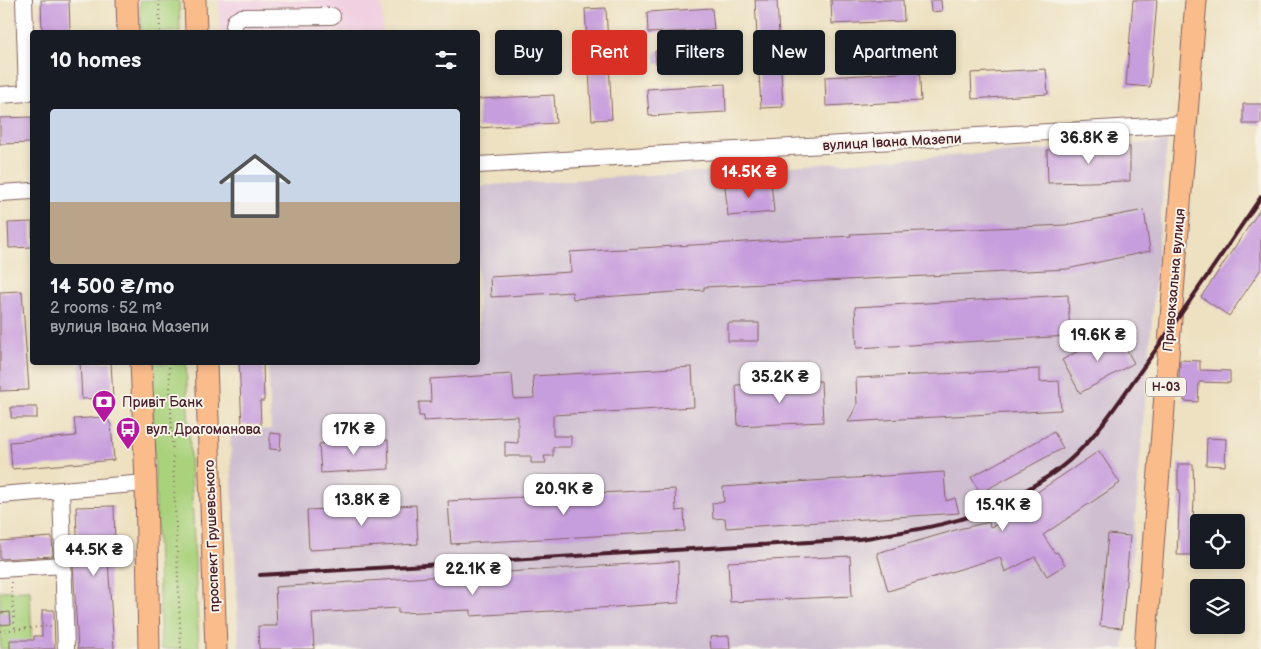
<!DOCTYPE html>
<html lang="en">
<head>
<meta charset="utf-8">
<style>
	:root { --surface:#171b24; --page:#20242c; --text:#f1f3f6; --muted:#9ea1a6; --line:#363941; --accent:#d93025 }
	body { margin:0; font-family:"Balsamiq Sans",sans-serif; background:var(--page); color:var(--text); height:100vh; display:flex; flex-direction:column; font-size:19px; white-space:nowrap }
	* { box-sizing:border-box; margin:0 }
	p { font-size:16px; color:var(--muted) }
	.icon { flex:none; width:28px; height:28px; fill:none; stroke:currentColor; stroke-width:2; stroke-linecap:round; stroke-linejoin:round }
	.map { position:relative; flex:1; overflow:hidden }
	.side { position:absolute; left:30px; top:30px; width:450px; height:335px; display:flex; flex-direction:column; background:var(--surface); border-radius:5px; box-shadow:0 2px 8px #0003 }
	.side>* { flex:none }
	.hud { position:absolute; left:495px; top:30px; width:475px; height:45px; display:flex; gap:10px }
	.buttons { position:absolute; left:1190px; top:514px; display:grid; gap:10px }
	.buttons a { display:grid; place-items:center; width:55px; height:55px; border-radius:5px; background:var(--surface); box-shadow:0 2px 8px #0003; font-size:25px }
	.price { position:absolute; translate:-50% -42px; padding:0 11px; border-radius:10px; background:#fff; color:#222; font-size:16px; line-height:32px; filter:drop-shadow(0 1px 2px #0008) }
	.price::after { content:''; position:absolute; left:50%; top:30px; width:15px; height:11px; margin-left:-8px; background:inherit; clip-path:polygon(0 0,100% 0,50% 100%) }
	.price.active { background:var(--accent); color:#fff }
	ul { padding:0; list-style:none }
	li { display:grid; align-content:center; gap:10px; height:265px; padding:0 20px }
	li+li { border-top:1px solid var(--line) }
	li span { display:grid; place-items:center; height:155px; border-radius:5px; color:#555 }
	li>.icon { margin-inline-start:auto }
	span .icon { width:90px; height:90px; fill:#fffc; stroke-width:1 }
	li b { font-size:21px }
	h2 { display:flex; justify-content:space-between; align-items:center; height:60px; padding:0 20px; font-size:21px }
	.chip { padding:0 18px; border-radius:5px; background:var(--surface); box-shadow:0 2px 8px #0003; font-size:18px; line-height:45px }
	.chip.active { background:var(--accent); color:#fff }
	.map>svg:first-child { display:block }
	.built { fill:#f1d0e2 }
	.industrial { fill:#cebed0 }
	.green { fill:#aad27d; stroke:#7a7854 }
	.building { fill:#c79edd }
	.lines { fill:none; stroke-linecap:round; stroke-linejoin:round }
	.minor-casing { stroke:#836360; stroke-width:18 }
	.major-casing { stroke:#836360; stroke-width:23 }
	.path { stroke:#836360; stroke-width:2; stroke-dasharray:1 4; stroke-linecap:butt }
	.minor { stroke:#fff; stroke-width:16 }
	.major { stroke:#fabc8b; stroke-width:21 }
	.rail { stroke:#4a1f2b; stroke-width:4 }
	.labels { text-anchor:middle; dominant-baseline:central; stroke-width:4; stroke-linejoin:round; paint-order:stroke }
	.shield { fill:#f7f3e8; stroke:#7e5f64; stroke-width:1 }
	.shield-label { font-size:12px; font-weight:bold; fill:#4a1f2b }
	.street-label { font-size:14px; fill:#4a1f2b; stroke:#f7f3e8 }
	.poi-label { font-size:14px; fill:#4a1f2b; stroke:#f7f3e8; text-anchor:start }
</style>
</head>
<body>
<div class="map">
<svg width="1261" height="649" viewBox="0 0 1261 649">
	<rect width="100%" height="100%" fill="#f7f3e8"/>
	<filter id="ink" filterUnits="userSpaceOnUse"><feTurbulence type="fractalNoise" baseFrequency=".02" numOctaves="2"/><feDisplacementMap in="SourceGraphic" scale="10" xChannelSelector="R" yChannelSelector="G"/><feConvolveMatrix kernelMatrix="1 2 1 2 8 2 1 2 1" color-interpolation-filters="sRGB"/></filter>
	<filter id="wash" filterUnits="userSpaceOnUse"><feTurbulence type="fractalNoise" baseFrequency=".0096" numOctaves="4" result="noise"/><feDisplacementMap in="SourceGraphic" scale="20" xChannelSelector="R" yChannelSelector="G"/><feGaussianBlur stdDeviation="1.12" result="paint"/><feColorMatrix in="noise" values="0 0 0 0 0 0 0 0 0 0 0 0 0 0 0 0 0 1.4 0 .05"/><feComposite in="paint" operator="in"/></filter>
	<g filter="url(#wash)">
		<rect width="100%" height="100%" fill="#ede1c1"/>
		<path class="built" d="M219 0H382L383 32H220Z"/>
		<path class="industrial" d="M1167 142 1124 649H239L230 431 271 429 268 363 478 362V186Z"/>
		<path class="green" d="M140 0H179L180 32H141Z
			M151 363H186L199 649H161Z
			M30 590 32 649H0V591Z"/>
		<g id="blocks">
			<path class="building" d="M41 0H69L70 32H42Z
				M755 0H777L783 107 761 108Z
				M831 0H903L904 21 832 24Z
				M930 0H941L942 11 931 12Z
				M1133 0H1157L1150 87 1126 85Z
				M606 8 612 119 592 120 585 9Z
				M712 8 714 30 648 33 647 12Z
				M721 48 722 60 656 64 655 51Z
				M919 63 921 101 826 106 825 77 900 73V64Z
				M1046 69 1048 94 972 99 971 73Z
				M725 84 726 112 649 116 647 89Z
				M554 95 556 123 478 128V99Z
				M1243 104H1261V124H1243Z
				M32 117V143L0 144V118Z
				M1107 147H1130V181L1048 183 1047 150 1107 149Z
				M771 182 774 212 728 216 725 186Z
				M1261 208V269L1229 316 1201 297Z
				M1144 210 1150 251 1067 269 704 287V290L573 299 572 292 491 297 490 277 571 272 570 252 851 236 850 234 1066 225Z
				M32 222V247L9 248 8 223Z
				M22 291 29 390 0 391V292Z
				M1068 295 1070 336 857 348 855 307Z
				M728 323H759V341H728Z
				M1116 330 1134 363 1080 393 1062 360Z
				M1180 360 1200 361V370L1230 371V383L1199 382 1198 402 1184 401V388H1180V378H1179Z
				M80 362H111L113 398 82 399Z
				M239 362H263L264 401H260L261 425H242Z
				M692 367 694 407 553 415V436H571V447H553V456H544L546 463H531V456H505V442L518 443V416L423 421 424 416H419V402H431L430 379 512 374 514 399 534 398 533 376Z
				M1040 369V382L1059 381 1061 410 848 422 857 405 856 378Z
				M821 381 823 422 738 426 736 385Z
				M11 407H37V418H11Z
				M103 417 107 418 111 425 114 460 12 469 10 442 76 436 74 419Z
				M1054 432 1063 448 980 493 971 477Z
				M270 433 281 434 280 450 270 449Z
				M1207 438 1226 439 1225 466 1206 465Z
				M388 440 389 469 321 473 319 444Z
				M1099 451 1120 483 1043 535 1055 553 1057 552 1065 565 1047 576 1035 557 1005 572 1000 557 888 591 877 553 959 529 989 522 990 527 1018 517 1012 509Z
				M1178 464H1193L1194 501 1191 555H1177L1180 490H1178Z
				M944 472 946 501 955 498 959 513 726 528 725 518 713 519 712 503 724 502 723 487Z
				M675 489 676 511 684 510 685 531 451 544 448 501Z
				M416 505 418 544 309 550 307 510Z
				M114 506 115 546H107L114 649H78L73 564 78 563 76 507Z
				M1108 534 1130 536 1122 628 1100 626Z
				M52 537 53 556 0 559V541Z
				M850 556 852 596 730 602 728 562Z
				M678 561 679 603 471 616V610L398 613V608L312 613 314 649H259L258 626H277L275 587Z
				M42 610H54L55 649H10V640H34V636H42Z
				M10 612 11 624 0 625V613Z
				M729 636 730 649H711L710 637Z"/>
		</g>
	</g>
	<g filter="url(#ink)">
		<use href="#blocks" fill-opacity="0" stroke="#836360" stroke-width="1"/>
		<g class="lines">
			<defs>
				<path id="minor" d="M233 32 235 21 242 17 332 16
					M0 95 27 93 24 0
					M478 165 1186 124
					M0 193 32 191
					M61 490 66 649
					M0 495 146 483
					M0 569 63 565"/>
				<path id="major" d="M127 0 128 32
					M195 0 196 32
					M141 362 146 483 149 649
					M206 362 216 649
					M1145 649 1196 0"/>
			</defs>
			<use href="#minor" class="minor-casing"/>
			<use href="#major" class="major-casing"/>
			<path class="path" d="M159 0 160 32
				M169 362 181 649
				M11 582 15 629
				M0 631 51 626"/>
			<use href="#minor" class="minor"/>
			<use href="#major" class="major"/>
			<path class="rail" d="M260 575 859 539C908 531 961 525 1006 501 1029 489 1056 474 1075 455 1101 430 1121 398 1142 369 1183 312 1222 254 1261 197"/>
		</g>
	</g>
	<defs>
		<symbol id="bank-pin" viewBox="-11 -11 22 30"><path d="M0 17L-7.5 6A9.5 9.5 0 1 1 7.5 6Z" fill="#b5179e" stroke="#f7f3e8"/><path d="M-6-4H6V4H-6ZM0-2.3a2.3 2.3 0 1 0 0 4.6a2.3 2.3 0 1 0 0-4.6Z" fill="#fff"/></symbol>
		<symbol id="bus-pin" viewBox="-11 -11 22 30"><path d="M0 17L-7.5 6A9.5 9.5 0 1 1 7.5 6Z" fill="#b5179e" stroke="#f7f3e8"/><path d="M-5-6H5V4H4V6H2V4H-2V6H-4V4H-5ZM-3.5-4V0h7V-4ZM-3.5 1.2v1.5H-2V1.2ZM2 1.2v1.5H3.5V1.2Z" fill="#fff"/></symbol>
	</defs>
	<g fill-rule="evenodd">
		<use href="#bank-pin" x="90" y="388" width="28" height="38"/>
		<use href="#bus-pin" x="114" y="415" width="28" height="38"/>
	</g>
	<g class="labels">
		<rect class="shield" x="1146" y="377.5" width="40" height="19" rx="4"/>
		<g class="shield-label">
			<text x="1166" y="387">Н-03</text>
		</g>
		<g class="street-label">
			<text transform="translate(892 142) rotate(-3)">вулиця Івана Мазепи</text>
			<text transform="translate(1174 280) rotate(-85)">Привокзальна вулиця</text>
			<text transform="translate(212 536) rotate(-92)">проспект Грушевського</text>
		</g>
		<g class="poi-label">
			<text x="122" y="402">Привіт Банк</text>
			<text x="146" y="429">вул. Драгоманова</text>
		</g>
	</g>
</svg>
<div class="buttons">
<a><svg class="icon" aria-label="locate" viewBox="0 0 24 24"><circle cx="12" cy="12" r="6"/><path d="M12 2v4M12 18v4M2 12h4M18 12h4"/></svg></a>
<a><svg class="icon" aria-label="layers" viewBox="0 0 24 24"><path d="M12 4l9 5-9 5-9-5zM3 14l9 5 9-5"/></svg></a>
</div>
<b class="price" style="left:1089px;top:165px">36.8K ₴</b>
<b class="price active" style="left:749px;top:199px">14.5K ₴</b>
<b class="price" style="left:1098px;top:362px">19.6K ₴</b>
<b class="price" style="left:780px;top:404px">35.2K ₴</b>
<b class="price" style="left:354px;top:456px">17K ₴</b>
<b class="price" style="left:564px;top:516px">20.9K ₴</b>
<b class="price" style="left:362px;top:527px">13.8K ₴</b>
<b class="price" style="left:1003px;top:532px">15.9K ₴</b>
<b class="price" style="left:94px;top:577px">44.5K ₴</b>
<b class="price" style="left:473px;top:596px">22.1K ₴</b>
<div class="hud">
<a class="chip">Buy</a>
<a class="chip active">Rent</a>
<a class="chip">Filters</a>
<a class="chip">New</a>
<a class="chip">Apartment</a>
</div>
<section class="side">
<h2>10 homes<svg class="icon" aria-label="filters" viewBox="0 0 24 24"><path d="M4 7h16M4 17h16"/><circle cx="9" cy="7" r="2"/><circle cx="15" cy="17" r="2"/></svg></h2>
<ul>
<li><span style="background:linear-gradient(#c9d6e8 60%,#b9a48a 0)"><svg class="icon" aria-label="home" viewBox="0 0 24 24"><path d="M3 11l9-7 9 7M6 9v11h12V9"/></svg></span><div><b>14 500 ₴/mo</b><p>2 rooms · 52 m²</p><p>вулиця Івана Мазепи</p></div></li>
</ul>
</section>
</div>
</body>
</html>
